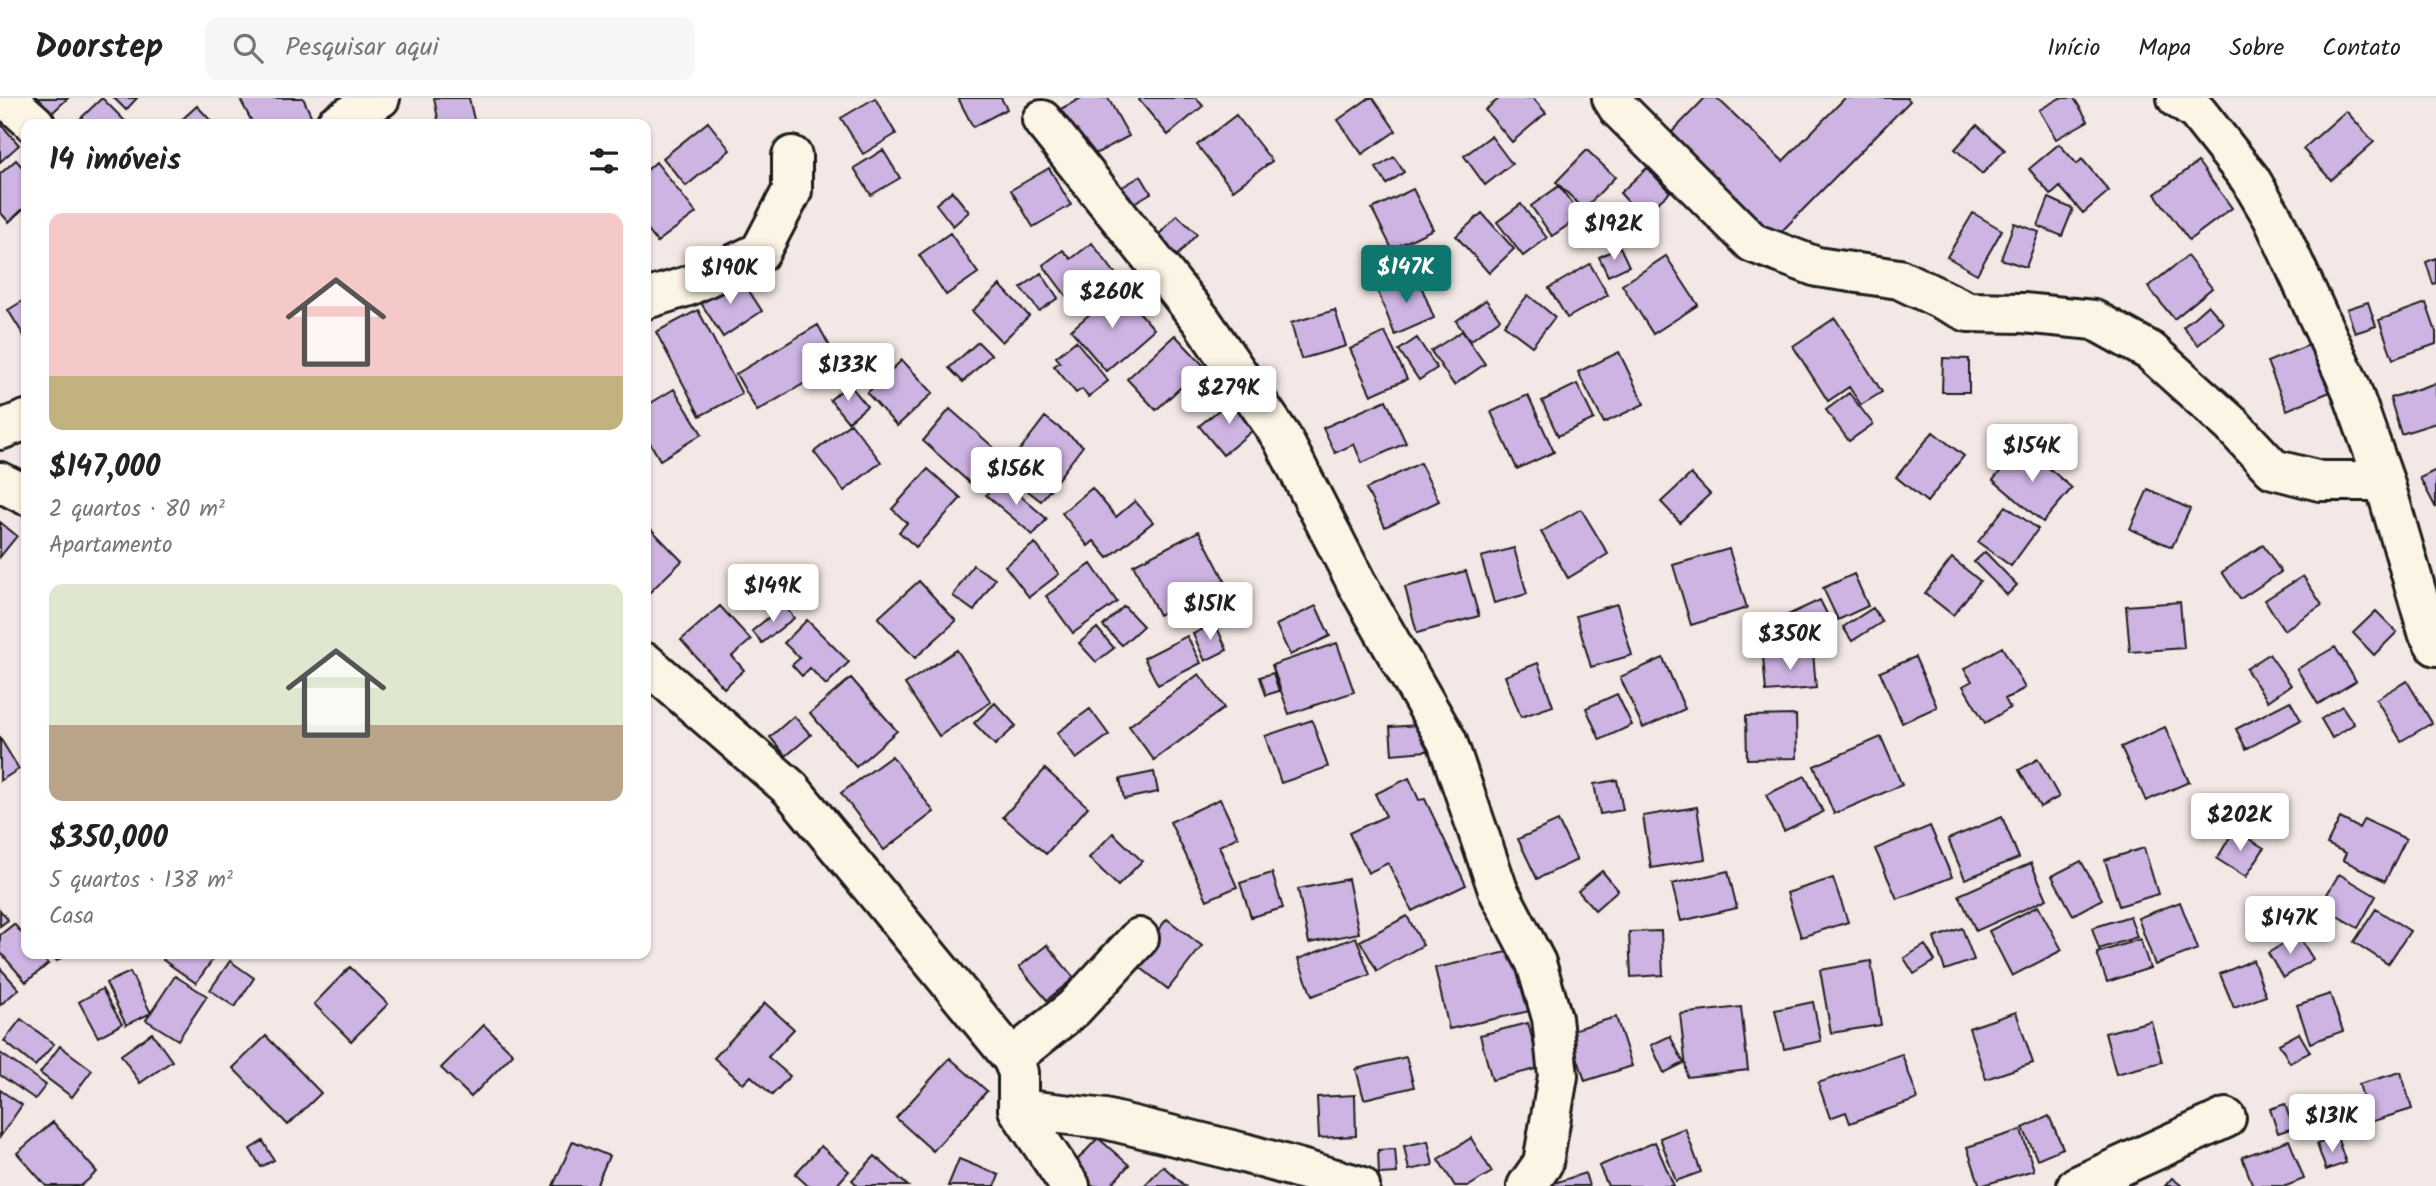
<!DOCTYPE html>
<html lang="pt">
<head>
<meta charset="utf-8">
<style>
	:root { --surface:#fff; --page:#f6f6f6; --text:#222; --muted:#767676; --line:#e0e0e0; --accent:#0f766e }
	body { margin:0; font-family:Kalam,sans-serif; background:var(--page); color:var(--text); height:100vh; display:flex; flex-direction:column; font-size:26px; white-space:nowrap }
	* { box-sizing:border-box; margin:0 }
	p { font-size:23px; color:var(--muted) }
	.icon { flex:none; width:38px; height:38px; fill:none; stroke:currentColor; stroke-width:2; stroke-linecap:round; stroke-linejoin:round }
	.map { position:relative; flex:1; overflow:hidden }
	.side { position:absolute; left:21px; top:21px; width:630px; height:840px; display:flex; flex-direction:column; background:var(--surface); border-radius:14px; box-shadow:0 2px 5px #0004 }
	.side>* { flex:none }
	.price { position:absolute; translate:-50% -60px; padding:0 16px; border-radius:7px; background:#fff; color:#222; font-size:23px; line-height:46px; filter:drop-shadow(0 2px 4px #0008) }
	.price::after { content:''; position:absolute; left:50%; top:42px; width:21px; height:16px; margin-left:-10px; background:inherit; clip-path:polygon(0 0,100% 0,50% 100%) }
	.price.selected { background:var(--accent); color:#fff }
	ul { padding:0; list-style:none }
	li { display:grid; align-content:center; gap:14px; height:371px; padding:0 28px }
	li span { display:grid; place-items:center; height:217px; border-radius:14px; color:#555 }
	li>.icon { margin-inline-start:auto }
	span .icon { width:126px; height:126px; fill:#fffc; stroke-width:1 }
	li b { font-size:30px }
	h2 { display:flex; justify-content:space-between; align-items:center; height:84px; padding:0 28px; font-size:30px }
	header { display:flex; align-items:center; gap:42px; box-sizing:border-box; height:98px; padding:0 35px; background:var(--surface); border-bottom:2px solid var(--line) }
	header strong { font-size:33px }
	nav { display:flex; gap:38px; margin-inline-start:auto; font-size:24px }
	.search { width:490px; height:63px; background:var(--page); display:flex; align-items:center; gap:18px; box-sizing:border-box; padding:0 24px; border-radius:14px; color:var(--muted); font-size:26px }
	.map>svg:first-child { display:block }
	.building { fill:#ceb4e3; stroke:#1c1c1c; stroke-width:2 }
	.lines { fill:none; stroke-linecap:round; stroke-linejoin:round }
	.minor-casing { stroke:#1c1c1c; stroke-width:44 }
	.minor { stroke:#fcf5e5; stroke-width:38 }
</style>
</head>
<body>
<header>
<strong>Doorstep</strong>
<div class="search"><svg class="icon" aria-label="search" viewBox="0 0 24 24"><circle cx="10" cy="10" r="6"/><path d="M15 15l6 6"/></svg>Pesquisar aqui</div>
<nav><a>Início</a><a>Mapa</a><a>Sobre</a><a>Contato</a></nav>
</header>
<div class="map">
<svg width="2436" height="1088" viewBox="0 0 2436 1088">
	<rect width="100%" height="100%" fill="#f3e8e5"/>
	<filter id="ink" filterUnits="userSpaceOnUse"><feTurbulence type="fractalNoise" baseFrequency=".0143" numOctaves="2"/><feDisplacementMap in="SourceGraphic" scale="14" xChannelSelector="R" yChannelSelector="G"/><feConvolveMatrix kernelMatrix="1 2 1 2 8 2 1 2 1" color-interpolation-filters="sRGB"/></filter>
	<g filter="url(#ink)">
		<path class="building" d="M37 0H68L52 15Z
			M102 0 126 24 124 26H87L81 20Z
			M114 0H137L126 12Z
			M248 0H303L315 26H253L241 3Z
			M434 0H469L475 26H439Z
			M875 0 896 36 863 56 841 20Z
			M958 0H1001L1007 11 973 29Z
			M1081 0H1108L1129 38 1084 62 1057 13Z
			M1141 0H1196L1203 8 1168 37 1139 2Z
			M1369 0H1373L1396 33 1362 56 1338 22Z
			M1500 0H1533L1546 15 1512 44 1485 12Z
			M1705 0H1717L1783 63 1845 0H1907L1910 3 1776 139 1670 36Z
			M2060 0H2074L2088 23 2056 41 2039 12Z
			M197 8 214 26H177Z
			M2346 13 2374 44 2331 82 2303 51Z
			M1236 17 1272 63 1233 92 1197 47Z
			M708 24 730 52 686 88 663 60Z
			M0 25 19 47 0 64Z
			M1977 27 2005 52 1982 76 1955 51Z
			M1491 38 1512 66 1485 87 1464 58Z
			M2059 46 2077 66 2082 61 2109 93 2083 115 2060 89 2051 97 2029 71Z
			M883 52 900 80 871 97 854 70Z
			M1587 52 1615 79 1584 111 1556 84Z
			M1394 59 1404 74 1387 86 1376 70Z
			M16 62 24 71 26 69V108L9 124 0 114V76Z
			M656 64 696 115 657 144 646 130V73Z
			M2198 64 2232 110 2189 142 2155 96Z
			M1049 70 1071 107 1033 129 1011 92Z
			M1647 70 1670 94 1642 119 1620 95Z
			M1141 78 1151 95 1122 112 1112 95Z
			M1559 88 1581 118 1552 138 1531 108Z
			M1413 91 1433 131 1392 151 1372 111Z
			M952 93 969 114 953 128 936 106Z
			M2049 100 2073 111 2062 138 2038 128Z
			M1521 106 1547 140 1523 158 1497 124Z
			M1482 115 1514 151 1489 175 1456 138Z
			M1973 115 2002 132 1977 176 1947 159Z
			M1177 117 1197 136 1174 161 1154 142Z
			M2014 125 2039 134 2026 169 2001 161Z
			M950 135 978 175 946 197 919 157Z
			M1092 145 1121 183 1079 215 1043 167 1063 152 1071 161Z
			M1620 149 1629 168 1608 178 1599 159Z
			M1666 158 1698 207 1653 236 1622 187Z
			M2187 158 2212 190 2174 221 2148 189Z
			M2436 160V185L2433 186 2426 164Z
			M1590 166 1608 197 1567 220 1549 190Z
			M1041 175 1058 200 1039 213 1021 190Z
			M738 176 762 213 723 239 699 202Z
			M1417 178 1434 220 1395 237 1378 194Z
			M1000 187 1029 218 1002 244 972 213Z
			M1119 191 1154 231 1106 273 1071 232Z
			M1528 197 1555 219 1532 248 1504 227Z
			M26 201V241L8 212Z
			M1486 202 1500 221 1470 243 1456 223Z
			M2368 204 2376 228 2355 235 2347 211Z
			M2426 205 2436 234V246L2393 261 2379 222Z
			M2208 207 2224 225 2198 247 2183 229Z
			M698 212 742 296 700 318 656 234Z
			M1335 212 1346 248 1301 261 1291 225Z
			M1835 220 1882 294 1861 307 1849 289 1828 303 1793 248Z
			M818 227 839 265 757 313 736 276Z
			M1462 233 1485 266 1454 287 1431 253Z
			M1385 234 1407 281 1371 297 1350 251Z
			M1175 237 1204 268 1156 312 1127 281Z
			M1417 240 1437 270 1419 282 1399 252Z
			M1076 243 1108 283 1088 299 1082 291 1076 295 1054 268 1060 264 1056 259Z
			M978 244 991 257 963 284 949 270Z
			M2309 247 2330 294 2287 312 2267 264Z
			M1619 254 1644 306 1604 325 1578 274Z
			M1943 260 1969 261V294H1942Z
			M902 262 933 295 897 328 867 295Z
			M2436 285V325L2401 336 2390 300Z
			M849 286 867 308 848 324 830 302Z
			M1577 286 1594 321 1558 338 1542 303Z
			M674 291 702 336 660 362 646 338V308Z
			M1849 295 1873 326 1849 343 1826 312Z
			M1528 297 1554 354 1517 371 1491 314Z
			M1235 299 1258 328 1223 357 1199 328Z
			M1386 302 1406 345 1362 365 1354 346 1335 355 1323 330Z
			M950 311 1000 355 972 387 923 343Z
			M1045 319 1083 348 1041 403 1003 374Z
			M851 325 881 364 844 393 814 354Z
			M1933 334 1964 358 1927 404 1896 379Z
			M2022 347 2072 390 2043 424 1993 382Z
			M1420 365 1439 403 1385 429 1366 391Z
			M928 371 961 400 916 449 899 434 907 425 892 411Z
			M2436 372V410L2420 380Z
			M1691 376 1710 396 1680 424 1661 404Z
			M1000 380 1047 421 1033 437 986 397Z
			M1092 390 1116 419 1135 403 1153 424 1108 460 1094 443 1088 448 1062 415Z
			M2148 391 2190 411 2172 449 2130 431Z
			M2006 408 2038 431 2011 468 1978 444Z
			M1581 411 1608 456 1568 480 1541 434Z
			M0 424 17 438 0 459Z
			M646 426 682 463 646 498Z
			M1199 433 1225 483 1159 517 1133 467Z
			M1035 445 1059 476 1029 499 1005 468Z
			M2263 447 2281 474 2240 501 2222 474Z
			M1514 450 1527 496 1494 505 1481 459Z
			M1729 451 1747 510 1691 527 1673 467Z
			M1985 454 2017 487 2007 497 1974 464Z
			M1952 460 1980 483 1953 517 1925 495Z
			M1091 466 1117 504 1073 535 1046 498Z
			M973 467 995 481 974 513 953 498Z
			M1466 473 1479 518 1417 535 1405 489Z
			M1854 476 1868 508 1838 522 1823 490Z
			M2303 478 2322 507 2284 532 2265 502Z
			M919 483 956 523 915 560 878 520Z
			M1820 502 1832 526 1791 546 1779 521Z
			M2180 504 2184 550 2130 554 2126 508Z
			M1617 506 1632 557 1591 569 1576 518Z
			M784 507 794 520 762 545 752 533Z
			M720 508 751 542 732 558 744 572 724 590 681 542Z
			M1124 508 1143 528 1122 547 1103 528Z
			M1316 508 1330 538 1290 557 1276 527Z
			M1873 510 1882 524 1852 543 1843 529Z
			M2376 513 2397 534 2374 557 2353 535Z
			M807 522 849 564 826 587 810 570 802 578 792 567 800 560 784 545Z
			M1215 525 1227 552 1205 563 1193 536Z
			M1097 530 1114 550 1096 564 1079 545Z
			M1187 538 1201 565 1158 587 1144 560Z
			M1337 545 1354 594 1289 616 1272 567Z
			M2002 549 2025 590 2005 601 2010 610 1985 625 1963 588 1972 583 1964 571Z
			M2335 549 2356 583 2318 606 2297 571Z
			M957 552 991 604 939 638 905 586Z
			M1813 554 1816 590 1766 594 1763 558Z
			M2269 556 2291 587 2268 603 2246 571Z
			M1915 559 1937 609 1902 625 1880 574Z
			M1663 560 1685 611 1643 630 1620 579Z
			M1538 565 1553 608 1521 619 1505 578Z
			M1273 575 1279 593 1266 597 1260 579Z
			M1199 576 1224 610 1154 662 1129 628Z
			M851 580 897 633 856 669 810 615Z
			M2407 583 2432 625 2401 643 2376 601Z
			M1617 596 1632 627 1600 642 1586 610Z
			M2290 603 2301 622 2246 651 2236 631Z
			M995 605 1016 628 995 647 974 625Z
			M2342 608 2354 626 2332 640 2321 621Z
			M1090 611 1109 637 1076 661 1057 635Z
			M1796 617 1797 660 1747 661 1746 618Z
			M794 618 811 637 786 658 770 639Z
			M1312 622 1328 669 1281 685 1265 638Z
			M1435 626 1437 652 1392 656 1390 629Z
			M2165 629 2189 684 2146 703 2121 649Z
			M1881 639 1902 687 1834 716 1814 668Z
			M0 640 19 671 0 683Z
			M892 658 934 714 884 752 841 695Z
			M2038 661 2059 699 2040 709 2019 672Z
			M1045 671 1088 709 1046 756 1003 719Z
			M1154 674 1158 694 1124 701 1120 681Z
			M1805 678 1823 714 1784 733 1766 697Z
			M1409 680 1419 702 1425 701 1466 787 1412 813 1388 765 1368 775 1349 735 1386 718 1375 696Z
			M1617 682 1623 712 1600 716 1594 686Z
			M1220 701 1238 739 1219 748 1237 789 1207 802 1170 724Z
			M1697 709 1705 761 1651 770 1643 718Z
			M2002 719 2019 760 1965 781 1948 741Z
			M2340 720 2359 730 2364 721 2406 741 2385 783 2343 762 2346 755 2327 746Z
			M1558 723 1577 762 1537 781 1518 741Z
			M1930 728 1952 779 1897 801 1875 751Z
			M2234 732 2264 750 2246 779 2217 761Z
			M1113 735 1142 763 1118 788 1089 760Z
			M2144 750 2158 796 2119 808 2105 762Z
			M2081 763 2102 801 2073 817 2052 778Z
			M2031 765 2047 801 1976 833 1959 797Z
			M1602 773 1618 792 1595 812 1578 793Z
			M1728 773 1737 810 1681 823 1672 786Z
			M1272 775 1283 810 1251 819 1240 785Z
			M2339 776 2376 798 2358 830 2320 808Z
			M1833 780 1848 824 1801 839 1787 795Z
			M1348 781 1359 835 1309 845 1298 791Z
			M2180 804 2198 851 2155 867 2138 820Z
			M2038 808 2062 852 2012 878 1989 833Z
			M2376 811 2410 833 2388 866 2354 844Z
			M0 812 8 822 0 828Z
			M1407 818 1423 847 1377 873 1360 843Z
			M2130 818 2137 839 2099 851 2092 830Z
			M1167 821 1202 848 1168 891 1132 863Z
			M14 826 26 840V856H40L48 866 26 884 0 854V837Z
			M1962 830 1974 862 1945 872 1934 840Z
			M1661 833 1663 877 1631 879 1629 834Z
			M2298 837 2313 861 2283 880 2268 855Z
			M1356 839 1370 877 1312 898 1298 861Z
			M2140 841 2150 870 2107 884 2097 855Z
			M1047 847 1074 880 1047 902 1019 869Z
			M1925 847 1935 863 1914 876 1904 860Z
			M1521 851 1534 912 1449 931 1435 870Z
			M50 856H66L57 863Z
			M167 856H214L216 857 196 885 163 862Z
			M2253 862 2266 898 2234 910 2220 876Z
			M230 863 254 880 235 909 210 892Z
			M1871 863 1881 927 1831 935 1820 872Z
			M350 869 388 906 351 943 314 906Z
			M0 870 19 891 0 907Z
			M130 874 151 915 126 927 106 885Z
			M175 878 207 898 178 942 146 922Z
			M102 891 122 926 98 939 79 904Z
			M2330 896 2343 933 2310 945 2297 907Z
			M1813 904 1821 943 1784 951 1775 912Z
			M765 905 794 931 768 959 790 978 772 997 751 978 743 986 714 960Z
			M1741 909 1748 972 1687 979 1680 916Z
			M2016 914 2033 965 1986 981 1969 930Z
			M1616 919 1632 968 1585 983 1569 933Z
			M21 921 54 946 35 968 4 943Z
			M2151 923 2162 964 2116 976 2105 935Z
			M1528 925 1540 970 1492 982 1480 937Z
			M484 927 513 956 471 999 441 970Z
			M152 935 172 963 140 985 121 957Z
			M2299 935 2310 954 2290 965 2279 946Z
			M266 938 321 995 288 1027 233 970Z
			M1670 938 1684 965 1664 975 1651 947Z
			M60 948 92 972 72 999 40 975Z
			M0 955 46 987 35 1001 0 977Z
			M1902 956 1918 1001 1850 1025 1846 1014 1830 1020 1818 985Z
			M1406 959 1414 989 1364 1001 1356 971Z
			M950 960 987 993 933 1053 896 1020Z
			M2401 974 2412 1011 2370 1024 2359 986Z
			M0 992 22 1007 0 1039Z
			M1355 997 1356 1038 1319 1040 1317 999Z
			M2285 1006 2293 1030 2278 1035 2270 1011Z
			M2049 1018 2063 1050 2037 1061 2023 1030Z
			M53 1024 97 1074 81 1088H46L17 1055Z
			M1685 1030 1701 1074 1676 1083 1660 1040Z
			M2021 1032 2034 1072 1980 1088 1967 1049Z
			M2337 1039 2346 1065 2326 1072 2317 1046Z
			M1098 1040 1129 1067 1110 1088H1083L1067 1073Z
			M1471 1040 1492 1074 1469 1088H1455L1438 1061Z
			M2289 1042 2304 1081 2286 1088H2253L2242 1059Z
			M263 1043 274 1062 261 1069 250 1051Z
			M573 1043 609 1058 596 1088H553Z
			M1428 1043 1433 1067 1409 1072 1404 1048Z
			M1655 1044 1674 1088H1608L1599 1068Z
			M821 1048 849 1073 836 1088H808L795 1076Z
			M1395 1051 1397 1075 1379 1076 1378 1052Z
			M875 1058 908 1088H858L852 1082Z
			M959 1061 999 1077 995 1088H948Z
			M1163 1068 1185 1088H1144Z
			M1585 1075 1589 1088H1545Z
			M2172 1080 2182 1088H2165Z"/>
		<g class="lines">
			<defs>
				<path id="minor" d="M6 0 35 26
					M1612 0 1619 11 1753 145 1817 169 1899 181 1968 214 2023 215 2094 222 2150 253 2232 327 2273 371 2320 383H2384
					M2177 0 2197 14 2250 81 2273 120 2350 288 2384 383 2428 534 2436 548
					M1042 22 1201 222 1282 340 1357 486 1447 643 1498 792 1536 865 1552 920 1558 978 1543 1065 1527 1088
					M336 26 380 0
					M646 201 688 188 760 154 792 93V58
					M0 332 26 322
					M0 384 26 397
					M646 565 790 690 1012 960
					M1139 840 1074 910 1012 960 1018 974V1011L1105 1021 1244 1055 1360 1088
					M1018 1011 1070 1088
					M2077 1088 2226 1020"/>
			</defs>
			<use href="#minor" class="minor-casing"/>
			<use href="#minor" class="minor"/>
		</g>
	</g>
</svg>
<b class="price" style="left:1614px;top:164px">$192K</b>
<b class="price selected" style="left:1406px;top:207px">$147K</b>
<b class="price" style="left:730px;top:208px">$190K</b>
<b class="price" style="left:1112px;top:232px">$260K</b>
<b class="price" style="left:848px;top:305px">$133K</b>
<b class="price" style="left:1229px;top:328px">$279K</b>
<b class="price" style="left:2032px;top:386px">$154K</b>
<b class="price" style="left:1016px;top:409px">$156K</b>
<b class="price" style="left:773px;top:526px">$149K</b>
<b class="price" style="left:1210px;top:544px">$151K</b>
<b class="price" style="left:1790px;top:574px">$350K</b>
<b class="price" style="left:2240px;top:755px">$202K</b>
<b class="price" style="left:2290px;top:858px">$147K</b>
<b class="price" style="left:2332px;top:1056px">$131K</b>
<section class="side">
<h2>14 imóveis<svg class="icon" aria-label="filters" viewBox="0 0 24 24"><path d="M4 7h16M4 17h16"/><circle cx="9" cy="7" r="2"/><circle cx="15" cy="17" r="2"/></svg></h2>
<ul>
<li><span style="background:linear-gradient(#f6c9c9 75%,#c2b280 0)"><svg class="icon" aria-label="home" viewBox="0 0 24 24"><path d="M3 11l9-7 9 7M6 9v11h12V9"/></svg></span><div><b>$147,000</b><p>2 quartos · 80 m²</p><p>Apartamento</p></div></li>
<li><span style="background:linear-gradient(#dfe7d0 65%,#b9a48a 0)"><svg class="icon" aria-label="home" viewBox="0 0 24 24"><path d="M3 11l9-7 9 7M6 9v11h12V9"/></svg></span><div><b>$350,000</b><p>5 quartos · 138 m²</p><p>Casa</p></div></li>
</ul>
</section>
</div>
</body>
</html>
